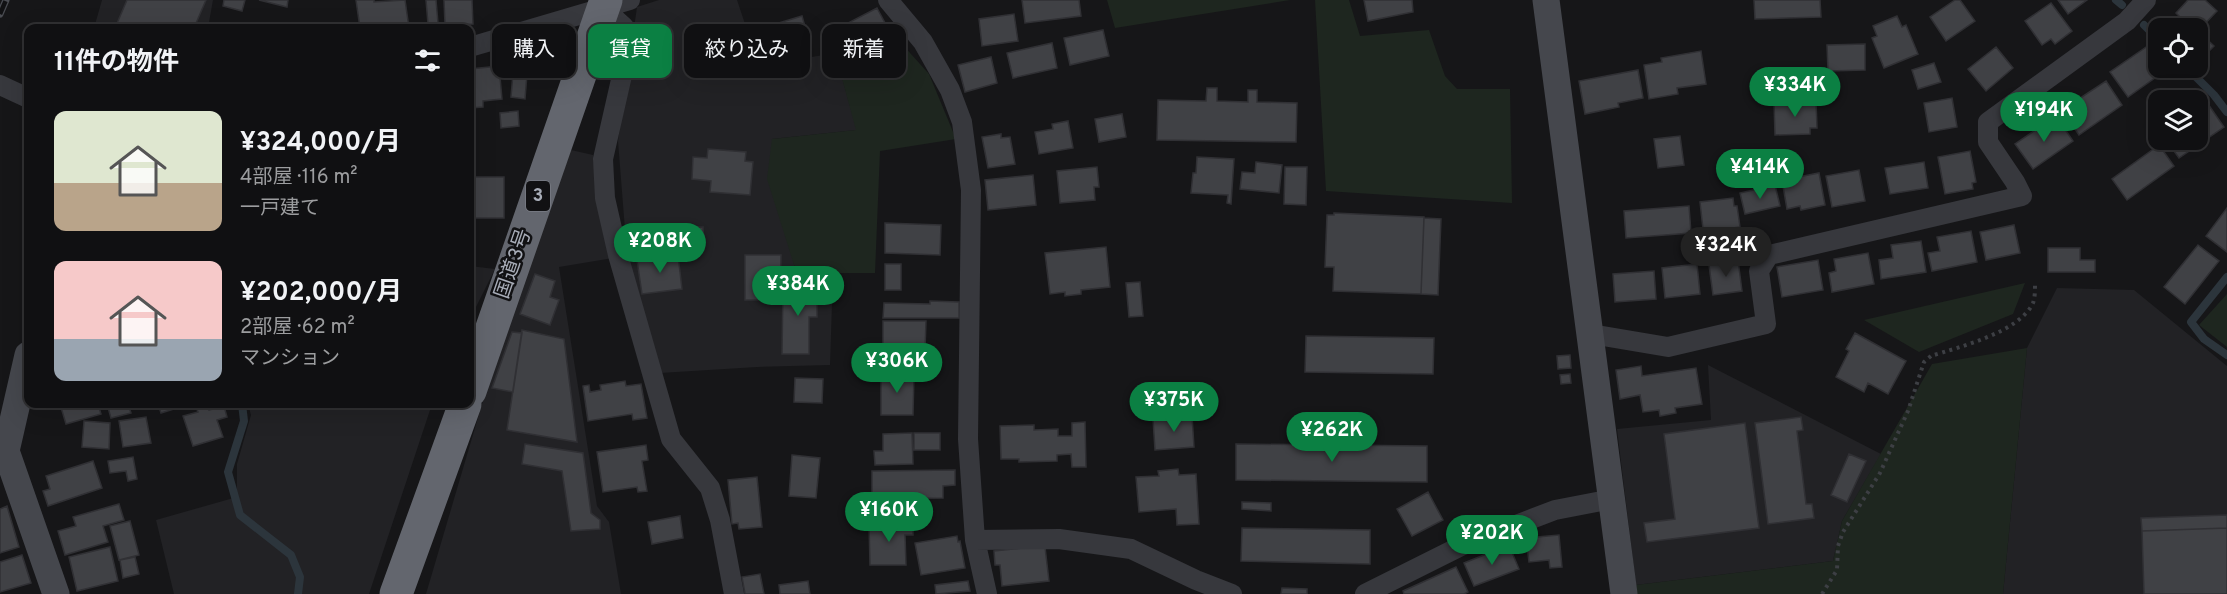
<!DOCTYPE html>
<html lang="ja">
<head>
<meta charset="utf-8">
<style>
	:root { --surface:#101012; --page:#1e1e20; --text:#f1f3f6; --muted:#9c9d9f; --line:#303032; --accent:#0b8043 }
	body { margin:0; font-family:Overpass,"Noto Sans JP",sans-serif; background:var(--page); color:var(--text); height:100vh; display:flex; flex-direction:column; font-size:22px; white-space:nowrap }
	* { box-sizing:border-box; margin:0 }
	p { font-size:20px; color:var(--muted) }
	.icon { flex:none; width:33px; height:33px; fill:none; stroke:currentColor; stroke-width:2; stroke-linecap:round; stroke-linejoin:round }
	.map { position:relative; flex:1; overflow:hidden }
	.drawer { position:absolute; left:24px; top:24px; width:450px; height:384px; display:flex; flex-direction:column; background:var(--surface); border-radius:12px; box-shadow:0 6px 24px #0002,0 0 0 2px var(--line) }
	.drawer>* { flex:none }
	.top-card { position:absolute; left:492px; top:24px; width:570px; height:54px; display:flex; gap:12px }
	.fabs { position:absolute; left:2148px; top:18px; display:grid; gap:12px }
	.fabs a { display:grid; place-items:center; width:60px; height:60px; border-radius:12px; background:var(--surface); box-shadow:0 6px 24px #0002,0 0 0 2px var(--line); font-size:30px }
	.price { position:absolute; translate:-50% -51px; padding:0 14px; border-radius:21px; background:var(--accent); color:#fff; font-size:20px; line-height:39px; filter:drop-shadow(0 2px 3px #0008) }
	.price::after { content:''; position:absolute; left:50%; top:36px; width:18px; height:14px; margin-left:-9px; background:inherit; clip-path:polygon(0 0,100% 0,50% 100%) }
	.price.on { background:#222; color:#fff }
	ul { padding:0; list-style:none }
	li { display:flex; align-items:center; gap:18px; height:150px; padding:0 30px }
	li span { display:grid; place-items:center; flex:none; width:168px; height:120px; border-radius:12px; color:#555 }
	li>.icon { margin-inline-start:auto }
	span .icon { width:72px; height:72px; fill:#fffc; stroke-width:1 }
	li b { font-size:26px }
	h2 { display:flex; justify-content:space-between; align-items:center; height:72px; padding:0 30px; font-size:26px }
	.tag { padding:0 21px; border-radius:12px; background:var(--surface); box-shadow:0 6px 24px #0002,0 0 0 2px var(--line); font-size:21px; line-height:54px }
	.tag.on { background:var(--accent); color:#fff }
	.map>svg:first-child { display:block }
	.built { fill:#222225 }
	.green { fill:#1e261f }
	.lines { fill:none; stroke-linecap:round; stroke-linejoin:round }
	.stream { stroke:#2c353c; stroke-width:8 }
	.building { fill:#404145; stroke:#303034; stroke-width:1.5 }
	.path { stroke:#3d3f44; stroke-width:4; stroke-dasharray:3 4.5; stroke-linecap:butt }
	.street { stroke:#37383d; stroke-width:20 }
	.secondary { stroke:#45474d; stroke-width:27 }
	.highway { stroke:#63666e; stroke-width:33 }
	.rail-casing { stroke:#4a4c52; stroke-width:7 }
	.rail { stroke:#111113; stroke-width:4.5; stroke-dasharray:14; stroke-linecap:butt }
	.labels { text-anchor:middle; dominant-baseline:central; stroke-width:5; stroke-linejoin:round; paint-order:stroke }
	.shield { fill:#111113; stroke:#7b7e86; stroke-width:1.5 }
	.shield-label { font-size:18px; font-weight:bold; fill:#a8adb8 }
	.street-label { font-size:20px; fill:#a8adb8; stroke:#111113 }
</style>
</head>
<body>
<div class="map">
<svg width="2227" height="594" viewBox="0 0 2227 594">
	<rect width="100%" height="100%" fill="#161618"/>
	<path class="built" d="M102 0H213L208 28H94Z
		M659 0H737L759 66 829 54 837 60 857 130 772 139 795 268 833 273 830 365 757 367 660 373 627 255 618 141 637 7Z
		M571 150 593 155 598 209 613 258 559 267 597 506 609 522 621 594H426L490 377Z
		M470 266 495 269 470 319Z
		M2057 288 2134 290 2227 366V594H2003L2027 348Z
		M1708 365 1881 454 1842 521 1833 561 1636 585 1617 429 1711 420Z
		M248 404H432L369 594H174L156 520 237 497V464L251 415Z"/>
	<path class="green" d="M1107 0H1290L1115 28Z
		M1315 0H1349L1360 36 1429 30 1445 76 1457 89H1510L1512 203 1326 191Z
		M893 34 929 74 956 139 880 151 875 273H833L795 268 767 179 772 139 856 130 837 60Z
		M2025 283 2013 314 1919 352 1864 320Z
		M2227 294V347L2199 325Z
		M2027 348 2003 594H1637L1636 585 1833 561 1842 521 1932 364Z"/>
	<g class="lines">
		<path class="stream" d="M2116 0 2122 5
			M2144 25 2158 39
			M2187 68 2214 95 2227 112
			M2227 277 2191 322 2204 339 2227 355
			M242 404 244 421 228 472 240 515 291 555 300 577 298 594"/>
	</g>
	<path class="building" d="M127 0H206L194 28H115Z
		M224 0H245L242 11 223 6Z
		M259 0H288L287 7Z
		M356 0H374V2L405 0 409 28H360Z
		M426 0H436L438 23 428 24Z
		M444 0H472L473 24 445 25Z
		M1022 0H1079L1081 16 1025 23Z
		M1364 0H1412L1413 12 1368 21Z
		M1754 0H1820L1821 17 1755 19Z
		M1955 0H1960L1975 21 1946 41 1930 17Z
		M2058 0H2087L2068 14Z
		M2188 0H2205L2217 11 2198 31V28H2170L2169 27 2179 16 2176 13Z
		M2051 3 2072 31 2055 44 2051 39 2042 45 2025 21Z
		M877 8 885 23 855 37 848 23Z
		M1014 14 1018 41 982 46 979 19Z
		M802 16 809 41 798 44 800 51 770 59 762 28Z
		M1897 16 1902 27 1906 25 1918 54 1884 68 1872 38 1877 36 1873 26Z
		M1103 30 1109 56 1070 65 1064 38Z
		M2199 32 2214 46 2201 59 2198 55Z
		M1052 43 1057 68 1013 78 1007 53Z
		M2152 43 2158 53V68H2169L2128 97 2110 72Z
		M1865 44V70L1828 71 1827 45Z
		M1996 47 2013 68 1986 91 1968 69Z
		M1701 51 1706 84 1677 88 1678 94 1649 99 1644 65 1662 62 1661 58Z
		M991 57 997 83 965 92 958 65Z
		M514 61 528 62 525 99 511 97Z
		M1934 63 1941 82 1918 89 1912 70Z
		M499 66 502 99 483 101V107L470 108V69Z
		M1638 70 1643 98 1618 103 1619 107 1585 114 1579 81Z
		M2106 81 2122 105 2079 135 2062 110Z
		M1207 88H1217V101L1248 102V90H1257V102L1297 103 1296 142 1157 140 1158 100 1206 101Z
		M1952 98 1957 127 1929 132 1924 103Z
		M1816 101 1817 128H1810V134L1775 135 1774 102Z
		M2208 104 2224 127 2179 158 2166 140H2198V111Z
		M518 111 519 126 501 128 500 113Z
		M1122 114 1126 137 1099 142 1095 119Z
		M2056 116 2073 141 2033 169 2015 144Z
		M1068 121 1073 148 1039 154 1035 132 1053 129 1052 124Z
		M1001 134V138L1010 137 1015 164 988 168 982 137Z
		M1680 136 1684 165 1658 168 1654 139Z
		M2159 145 2174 166 2127 200 2112 179Z
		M708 149 746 152 745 161 753 162 750 195 710 192 711 181 692 179 693 157 707 158Z
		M1970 151 1976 182 1972 183 1973 189 1945 194 1938 157Z
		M1742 154 1743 173H1725L1724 155Z
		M1197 157 1234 159 1231 204 1227 203 1228 195 1191 193 1193 173H1196Z
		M1256 162 1282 165 1279 193 1240 189 1242 172 1255 173Z
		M1924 162 1928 188 1890 194 1885 168Z
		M1097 167 1099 187H1094L1095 200 1060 203 1057 171Z
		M1285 167H1307L1306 205 1284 204Z
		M1859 170 1865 201 1832 207 1826 176Z
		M1819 173 1825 205 1801 210 1800 206 1787 209 1783 186 1794 184 1793 178Z
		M1033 175 1036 205 988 210 985 180Z
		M470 177H504V218H470Z
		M1775 185 1780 206 1745 214 1740 193Z
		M1733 198 1734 206H1737L1740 227 1727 229 1728 236 1704 238 1700 202Z
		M1689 206 1691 233 1626 238 1624 211Z
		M2227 208V252L2206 236Z
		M1334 213 1424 217 1421 294 1333 291 1334 267H1325L1327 215H1334Z
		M1424 218 1441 219 1438 295 1421 294Z
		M885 223 941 225 940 255 885 253Z
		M2014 225 2020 253 1986 260 1980 232Z
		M703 227 704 242 665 243V228Z
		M1971 231 1977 262 1932 271 1928 253 1940 251 1937 237Z
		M1921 241 1926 272 1881 279 1879 260 1893 258 1891 245Z
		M2198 245 2219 261 2185 304 2164 287Z
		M1106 247 1110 287 1081 290V294L1065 296V292L1050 294 1045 253Z
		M2048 248H2080V260H2095V272H2048Z
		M1868 253 1874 284 1832 292 1829 273 1836 271 1834 259Z
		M678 255 682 289 642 294 637 260Z
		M745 255H781L780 300H745Z
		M1738 260 1742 291 1713 295 1709 265Z
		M1818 260 1823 290 1782 297 1777 267Z
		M885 264H901V290H885Z
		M1697 264 1700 294 1665 298 1662 268Z
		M1654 271 1656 299 1615 302 1613 274Z
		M535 274 555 281 550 297 559 300 550 325 520 314Z
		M1140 282 1143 316 1129 317 1126 283Z
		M783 284H817V317H809V354H782Z
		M930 301 959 302V318H883L884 303 930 304Z
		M883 321H926L925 350H883Z
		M522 330 564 339 577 442 507 430Z
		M512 332 522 333 513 392 492 388Z
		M1855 333 1906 361 1888 394 1868 383 1864 392 1836 377 1849 351 1846 349Z
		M1306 336 1434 338 1433 374 1305 372Z
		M1570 355 1571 368 1558 369 1557 356Z
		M1641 366 1642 376 1696 368 1702 404 1675 408 1676 413 1660 416 1659 410 1643 412 1640 395 1620 399 1616 370Z
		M881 374H914L913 415H881Z
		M1570 374 1571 383 1561 384 1560 375Z
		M795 378 823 379 822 403 794 402Z
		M625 381 626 386 641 384 647 418 633 420 632 414 588 421 583 386 589 385 590 392 601 390 600 385Z
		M60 404H98L101 414 66 424Z
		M107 404H128L131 413 111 418Z
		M158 404H186L187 405 161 413Z
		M195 404H207L209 410 224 406 227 417 217 420 223 437 193 446 183 416 198 412Z
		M1192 416 1194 447 1155 450 1153 419Z
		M146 417 151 443 123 447 119 421Z
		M1801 417 1803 430 1797 431 1806 504H1812L1814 518 1768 524 1755 423Z
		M84 421 110 423 109 449 82 447Z
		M1085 422 1086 467H1072L1071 454 1057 455V461L1019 462V459H1001L1000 426 1034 425V430L1058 429V436H1072V423Z
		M1745 423 1759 528 1647 542 1644 523 1675 519 1664 434Z
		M912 433 913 464 875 465 874 451H883V434Z
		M914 433H940V450H914Z
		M525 444 583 453 591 513 600 520V529L571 531 562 471 522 464Z
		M1236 444 1427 446V482L1236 480Z
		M646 445 648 460 642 461 647 491 638 492 637 487 603 492 597 452Z
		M1849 454 1866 461 1847 502 1831 495Z
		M792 455 820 458 816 498 789 496Z
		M133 457 137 479 128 481 126 471 110 473 108 461Z
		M93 461 102 488 48 506 43 491 50 489 46 476Z
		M1178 469 1179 475 1196 474 1199 524 1177 525 1176 509 1139 512 1136 477 1159 476 1158 471Z
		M955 470V485L943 486V498L872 499V471Z
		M757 477 762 527 739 529 738 523 732 524 728 480Z
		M1428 492 1443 520 1412 536 1397 509Z
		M1242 502 1271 503V511L1242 509Z
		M119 504 124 520 103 526 108 542 65 555 58 531 76 526 73 517Z
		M7 506 19 547 0 553V509Z
		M2227 515V528L2142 531 2141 518Z
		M680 516 683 538 652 544 648 522Z
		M130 521 139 555 119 560 110 526Z
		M913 523V535H905L906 565H870L869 524Z
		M1242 528 1370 530V564L1241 561Z
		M2227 528V594H2144L2142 531Z
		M1559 535 1562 567 1550 568 1549 560 1529 562 1526 538Z
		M957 536 958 542 960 541 965 568 921 575 915 543Z
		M1509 545 1519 569 1474 586 1464 563Z
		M110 547 118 581 77 591 69 557Z
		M1031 547H1045L1049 581 1002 586 1000 565H995L994 551Z
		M22 555 31 583 0 592V562Z
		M135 557 139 574 123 578 120 560Z
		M1456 567 1468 592 1464 594H1404L1403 591Z
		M760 574 764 594H745L742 577Z
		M808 581 810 594H780L779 585Z
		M968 581 970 591 936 594 935 585Z
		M1282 588 1307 589V594H1281Z"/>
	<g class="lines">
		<path class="path" d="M1822 594 1837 570 1838 546 1843 532 1880 473 1908 411 1924 362 1931 356C1959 347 2020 332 2033 303 2035 298 2035 290 2035 285"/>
		<path class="street" d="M888 0 923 42 950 90 962 122 971 190 968 439 975 540 987 594
			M603 8 624 27 628 49 603 159 605 198 618 255 671 439 710 488 720 520 734 594
			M470 47 630 0
			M0 85 28 98
			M1591 334 1668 347 1766 324 1759 271 1769 255 2022 196 2015 182 1988 142V122L2127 21 2146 0
			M975 540 1059 539 1131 549 1196 580 1232 594
			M1365 594 1461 546 1555 510 1612 499"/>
		<path class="secondary" d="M1546 0 1624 594
			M28 355 6 451 56 594"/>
		<path class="highway" d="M470 391 606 0
			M396 594 465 404"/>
		<defs>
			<path id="rail" d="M0 14 6 0"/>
		</defs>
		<use href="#rail" class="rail-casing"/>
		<use href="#rail" class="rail"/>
	</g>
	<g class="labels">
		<rect class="shield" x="526" y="181" width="24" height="30" rx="4.5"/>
		<g class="shield-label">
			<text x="538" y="196">3</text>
		</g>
		<g class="street-label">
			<text transform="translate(514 264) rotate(-71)">国道3号</text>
		</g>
	</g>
</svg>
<div class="fabs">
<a><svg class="icon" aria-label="locate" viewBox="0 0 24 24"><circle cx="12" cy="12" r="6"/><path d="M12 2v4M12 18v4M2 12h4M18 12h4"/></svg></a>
<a><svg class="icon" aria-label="layers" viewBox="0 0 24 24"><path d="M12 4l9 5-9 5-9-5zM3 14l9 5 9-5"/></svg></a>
</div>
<b class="price" style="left:1795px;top:118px">¥334K</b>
<b class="price" style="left:2044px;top:143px">¥194K</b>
<b class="price" style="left:1760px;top:200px">¥414K</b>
<b class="price" style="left:660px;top:274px">¥208K</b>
<b class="price on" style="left:1726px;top:278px">¥324K</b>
<b class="price" style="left:798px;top:317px">¥384K</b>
<b class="price" style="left:897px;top:394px">¥306K</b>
<b class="price" style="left:1174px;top:433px">¥375K</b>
<b class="price" style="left:1332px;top:463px">¥262K</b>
<b class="price" style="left:889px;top:543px">¥160K</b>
<b class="price" style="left:1492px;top:566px">¥202K</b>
<div class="top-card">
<a class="tag">購入</a>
<a class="tag on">賃貸</a>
<a class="tag">絞り込み</a>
<a class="tag">新着</a>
</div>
<section class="drawer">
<h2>11件の物件<svg class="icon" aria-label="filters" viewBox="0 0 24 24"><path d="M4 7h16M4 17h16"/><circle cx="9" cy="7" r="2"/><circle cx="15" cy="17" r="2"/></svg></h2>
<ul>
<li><span style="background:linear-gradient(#dfe7d0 60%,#b9a48a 0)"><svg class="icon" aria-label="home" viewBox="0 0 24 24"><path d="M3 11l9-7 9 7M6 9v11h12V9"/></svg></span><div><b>¥324,000/月</b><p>4部屋 · 116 m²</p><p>一戸建て</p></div></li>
<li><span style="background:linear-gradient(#f6c9c9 65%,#9aa5b1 0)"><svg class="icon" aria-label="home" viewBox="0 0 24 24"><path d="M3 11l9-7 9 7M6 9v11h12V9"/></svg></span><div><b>¥202,000/月</b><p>2部屋 · 62 m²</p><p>マンション</p></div></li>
</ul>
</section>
</div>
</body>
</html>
